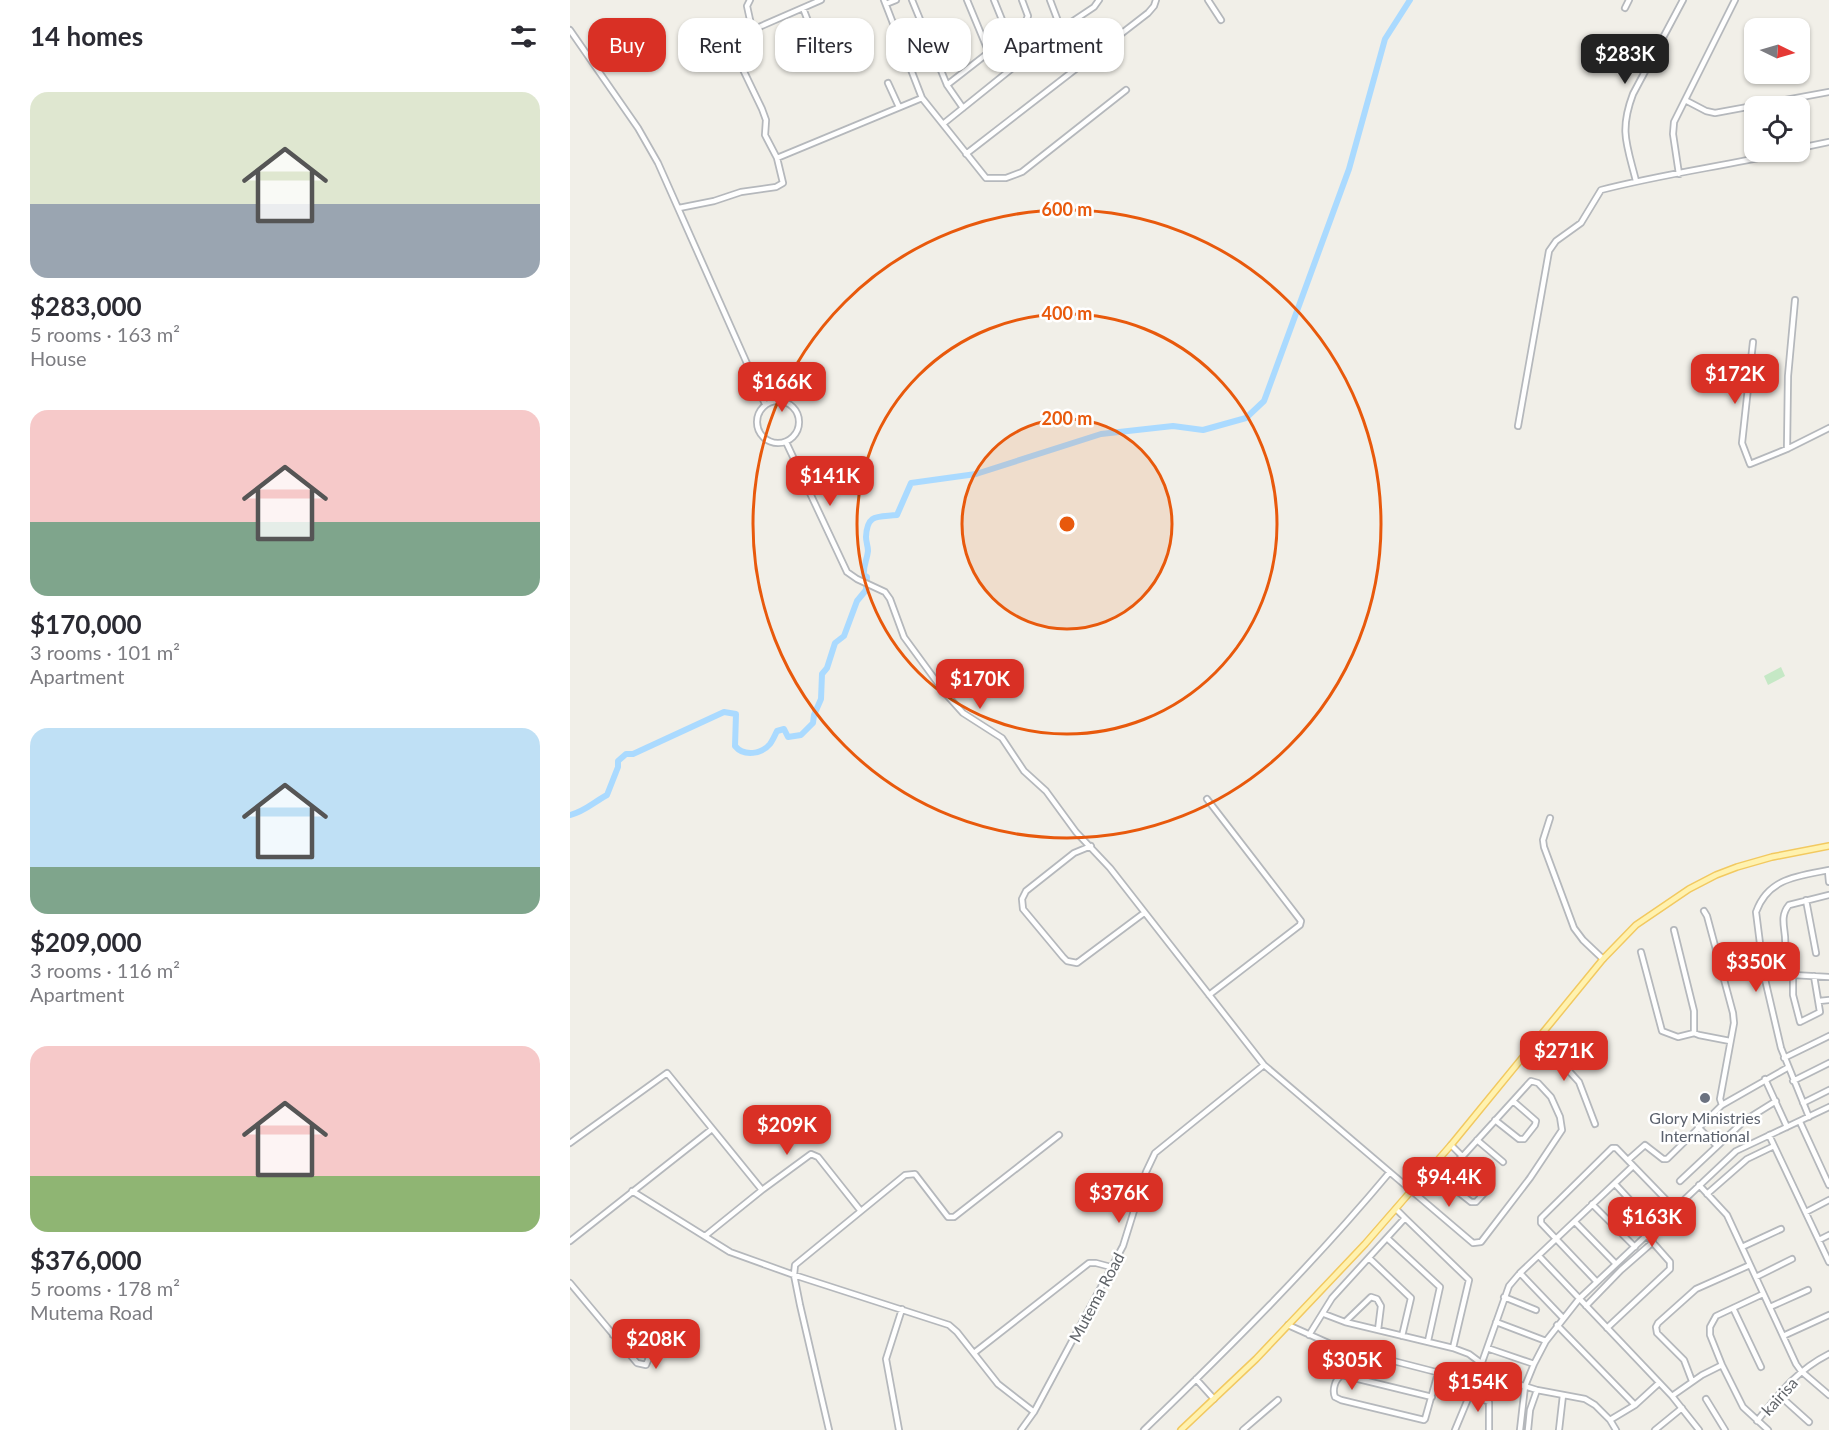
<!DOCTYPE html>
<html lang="en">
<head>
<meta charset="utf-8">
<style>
	:root { --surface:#fff; --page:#f7f7f7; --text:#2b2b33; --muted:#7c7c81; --accent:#d93025 }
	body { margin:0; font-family:Lato,sans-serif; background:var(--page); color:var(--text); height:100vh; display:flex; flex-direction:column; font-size:22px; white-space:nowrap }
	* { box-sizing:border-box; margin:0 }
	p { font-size:20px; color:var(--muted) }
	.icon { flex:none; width:33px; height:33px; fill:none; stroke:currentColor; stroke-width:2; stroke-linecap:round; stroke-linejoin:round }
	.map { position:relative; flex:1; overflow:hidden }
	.side { display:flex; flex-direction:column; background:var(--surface); width:570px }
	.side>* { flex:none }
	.hud { position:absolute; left:18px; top:18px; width:570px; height:54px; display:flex; gap:12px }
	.needle { width:39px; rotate:95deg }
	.tools { position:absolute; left:1174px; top:18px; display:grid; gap:12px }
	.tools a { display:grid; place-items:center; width:66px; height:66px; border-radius:12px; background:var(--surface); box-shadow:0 2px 4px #0004; font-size:30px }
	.price { position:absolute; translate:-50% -51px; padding:0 14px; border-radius:12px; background:var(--accent); color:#fff; font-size:20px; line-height:39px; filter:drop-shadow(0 2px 3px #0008) }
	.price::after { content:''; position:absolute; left:50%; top:36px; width:18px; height:14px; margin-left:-9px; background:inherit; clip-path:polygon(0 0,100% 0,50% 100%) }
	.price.active { background:#222; color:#fff }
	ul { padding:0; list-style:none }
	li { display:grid; align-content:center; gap:12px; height:318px; padding:0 30px }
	li span { display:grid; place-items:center; height:186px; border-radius:18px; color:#555 }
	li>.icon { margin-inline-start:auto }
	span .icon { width:108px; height:108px; fill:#fffc; stroke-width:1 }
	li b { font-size:26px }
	h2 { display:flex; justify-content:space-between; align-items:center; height:72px; padding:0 30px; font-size:26px }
	.tag { padding:0 21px; border-radius:18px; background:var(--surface); box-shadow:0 2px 4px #0004; font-size:21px; line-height:54px }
	.tag.active { background:var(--accent); color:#fff }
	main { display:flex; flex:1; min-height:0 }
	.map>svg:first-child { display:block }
	.green { fill:#c5e8c5 }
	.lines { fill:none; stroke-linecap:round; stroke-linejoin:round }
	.river { stroke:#aadaff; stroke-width:6 }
	.minor-casing { stroke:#b5b8bc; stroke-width:8 }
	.major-casing { stroke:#f2c960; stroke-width:8 }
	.minor { stroke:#fff; stroke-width:4.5 }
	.major { stroke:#fff2af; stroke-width:5 }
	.ring { fill:none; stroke:#e8590c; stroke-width:3 }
	.worship-dot { fill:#6b7280; stroke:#fff; stroke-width:2 }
	.labels { text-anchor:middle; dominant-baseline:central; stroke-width:5; stroke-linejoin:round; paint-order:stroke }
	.worship-label { font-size:16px; fill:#5b616d; stroke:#fff }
	.street-label { font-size:16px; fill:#5f6368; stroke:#fff }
	.centre { fill:#e8590c; stroke:#fff; stroke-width:3 }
	.ring-label { font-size:18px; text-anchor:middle; font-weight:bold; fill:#e8590c; stroke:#fff; stroke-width:5; stroke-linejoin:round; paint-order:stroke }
</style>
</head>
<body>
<main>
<section class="side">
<h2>14 homes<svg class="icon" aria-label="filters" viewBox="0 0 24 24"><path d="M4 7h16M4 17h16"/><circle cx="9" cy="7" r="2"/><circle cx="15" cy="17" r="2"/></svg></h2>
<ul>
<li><span style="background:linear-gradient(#dfe7d0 60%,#9aa5b1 0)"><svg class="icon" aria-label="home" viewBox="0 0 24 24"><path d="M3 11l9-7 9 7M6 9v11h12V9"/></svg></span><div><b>$283,000</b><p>5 rooms · 163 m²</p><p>House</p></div></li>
<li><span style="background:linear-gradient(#f6c9c9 60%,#7fa58c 0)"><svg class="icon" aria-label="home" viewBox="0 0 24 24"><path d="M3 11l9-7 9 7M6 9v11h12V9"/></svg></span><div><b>$170,000</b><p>3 rooms · 101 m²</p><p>Apartment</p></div></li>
<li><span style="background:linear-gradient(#bfe0f5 75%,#7fa58c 0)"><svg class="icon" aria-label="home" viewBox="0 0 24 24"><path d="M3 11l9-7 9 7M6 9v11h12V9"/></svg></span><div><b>$209,000</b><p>3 rooms · 116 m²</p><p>Apartment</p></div></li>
<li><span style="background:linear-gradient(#f6c9c9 70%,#8fb573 0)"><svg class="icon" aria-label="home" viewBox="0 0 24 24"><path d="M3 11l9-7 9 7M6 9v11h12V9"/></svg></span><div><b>$376,000</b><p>5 rooms · 178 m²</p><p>Mutema Road</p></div></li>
</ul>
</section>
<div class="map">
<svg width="1259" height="1430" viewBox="0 0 1259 1430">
	<rect width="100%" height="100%" fill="#f1efe8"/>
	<path class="green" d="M1211 667 1215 676 1198 685 1194 676Z"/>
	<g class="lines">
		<path class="river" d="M0 815C14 812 24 802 37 795L48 767V761L56 754H63L154 712 166 714 165 746C174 757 192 754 200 744 203 740 205 735 207 731L214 729 218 737 231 735 243 723 244 715 251 699 252 674 257 668 265 643 274 636 287 601 296 590 297 577 294 575C293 566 297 560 298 551 298 546 296 542 296 537 297 513 308 517 327 515L341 483 406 474 531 434 603 426 633 430 676 418 694 401 779 169 815 39 840 0"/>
		<defs>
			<path id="minor" d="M180 0 177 6 182 29
				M314 0 352 98 416 178H436L452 172 556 90
				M342 0 377 85 393 108
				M397 0 419 53
				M424 0 439 37
				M480 0 491 29
				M638 0 651 20
				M316 4 326 0
				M233 8 243 34
				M1055 8 1059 0
				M0 30 68 128 88 163 195 404
				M318 83 329 107
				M377 85 454 25 458 16 452 0
				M1115 100 1136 111 1145 113 1259 92
				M373 124 491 29 524 7 529 0
				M1230 148 1259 142
				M396 154 578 13 584 6 586 0
				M207 158 352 98
				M1109 174 1103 134 1104 122 1165 0
				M1066 181C1057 145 1049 131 1063 94L1113 0
				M109 208 144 201 171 192 206 187 213 183 207 158 195 135 196 120 192 109 166 55C164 46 166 39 173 34L251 0
				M1183 342 1172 443 1180 464 1217 449 1259 428
				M187 422a21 21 0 1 1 42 0a21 21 0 1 1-42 0Z
				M948 426 979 251 986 241 1011 223 1031 190C1092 174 1155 166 1216 152
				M216 442 277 572 287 579 315 592 320 599 334 637 375 693 393 713 432 738 454 771 476 791 506 832 540 868 694 1065 903 1243 911 1242 960 1178 992 1130 990 1117 981 1097 968 1083 961 1081 872 1179 860 1169
				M1217 449 1218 376 1225 300
				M637 799 731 921 730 925 639 995
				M980 818 973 840 974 847 1004 928 1013 940 1033 959
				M521 846 504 853 456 891 452 899 453 909 493 957 497 961 507 963 574 913
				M1258 871 1259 882
				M1236 900 1246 953
				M1134 911 1137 916 1163 1013 1164 1023 1150 1099 1152 1105
				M1104 930 1124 1011V1033L1129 1035 1160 1041
				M1191 949 1215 946C1217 931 1208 918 1219 905L1259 895
				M1071 952 1092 1031 1108 1037 1124 1033
				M1194 975 1210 972 1223 975 1259 977
				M1223 975V995L1230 1022 1250 1012 1244 976
				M1249 1001 1259 1000
				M968 1037 1009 1082 1025 1124
				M1214 1058 1259 1036
				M1195 1079 1217 1127
				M1223 1081 1259 1063
				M1233 1103 1259 1090
				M1239 1117 1211 1048 1194 975 1186 912C1198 878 1228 876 1259 870
				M925 1120 949 1139H954L965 1125 966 1121 943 1101
				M1230 1122 1259 1185
				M1128 1127 1146 1145
				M1199 1135 1259 1262
				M907 1140 933 1162
				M0 1143 97 1073 192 1190
				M881 1145 892 1156
				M1058 1160 1075 1145 1093 1159H1097L1152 1105 1217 1068
				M872 1179 901 1202H906L918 1189 919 1186 890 1158
				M1110 1181 1174 1121 1206 1101
				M1045 1184 1086 1228
				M1129 1185 1157 1215 1226 1364 1231 1371 1259 1395
				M62 1191 160 1252 224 1275 379 1325 387 1332 428 1384 464 1412
				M1137 1194 1177 1159 1204 1146
				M1022 1204 1065 1247
				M1236 1212 1259 1200
				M835 1218 899 1280 883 1348
				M1005 1222 1046 1264
				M135 1236 192 1190 241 1154 248 1157 290 1210
				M817 1238 870 1287 858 1341
				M1249 1240 1259 1235
				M0 1241 142 1129
				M1172 1247 1211 1229
				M969 1256 1102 1396 1129 1430
				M799 1258 841 1298 832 1336
				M950 1273 993 1318
				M1186 1277 1222 1259
				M1027 1282 971 1223V1218L1042 1148H1046L1105 1209
				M0 1283 67 1363 76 1365 79 1358 68 1345 43 1335
				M1193 1294 1146 1316 1140 1327V1335L1152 1365 1173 1407 1198 1430
				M934 1297 966 1310
				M1016 1306 1051 1270 1083 1242
				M1200 1307 1238 1290
				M1163 1308 1191 1367
				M754 1314 775 1322 883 1348 899 1354 911 1363
				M775 1322 801 1297 807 1299 811 1306 808 1330
				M926 1322 976 1341
				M718 1325 765 1346 905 1382
				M987 1325 1065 1405
				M1037 1328 1100 1269V1262L1077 1236
				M739 1335 762 1298 835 1218 826 1209
				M1213 1336 1259 1315
				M917 1348 964 1364
				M404 1353 519 1263H526L541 1267
				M909 1372 967 1390 1015 1399 1025 1405 1040 1420 1046 1430
				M626 1379 644 1399
				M1122 1381 1114 1360 1087 1333 1086 1327 1088 1323 1126 1289 1180 1265
				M901 1394 919 1402V1430
				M1209 1395 1239 1422
				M1102 1396 1132 1375 1152 1365
				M862 1397 772 1375C765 1379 762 1390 765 1397L771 1400 854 1420 855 1419 868 1373
				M1136 1399 1155 1430
				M1040 1420 1065 1405 1089 1383
				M1187 1421C1209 1394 1227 1370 1259 1354
				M259 1430 230 1305 224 1275 225 1265 335 1175 345 1174 378 1217H384L489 1135
				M329 1430 316 1359 332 1309
				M451 1430 464 1412 553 1246 576 1172 585 1153 694 1065
				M574 1430C659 1348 743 1264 819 1173
				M673 1430 708 1400
				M885 1430 905 1382 939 1286 950 1273 1063 1166
				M950 1430 955 1386 964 1364 976 1341 1009 1299 1166 1151 1259 1107
				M958 1430 960 1410 967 1390
				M989 1430 993 1395
				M1085 1430 1112 1408"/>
			<path id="major" d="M611 1430 686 1359 795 1244 881 1145 1033 959 1066 925 1119 889 1146 875 1167 867 1202 857 1259 846"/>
		</defs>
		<use href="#minor" class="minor-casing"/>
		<use href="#major" class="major-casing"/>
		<use href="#minor" class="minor"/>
		<use href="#major" class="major"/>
	</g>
	<circle cx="497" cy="524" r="105" fill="#e8590c" fill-opacity=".12"/>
	<g class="ring">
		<circle cx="497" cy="524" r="105"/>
		<circle cx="497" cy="524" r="210"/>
		<circle cx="497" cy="524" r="314"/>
	</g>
	<circle class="worship-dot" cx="1135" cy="1098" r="6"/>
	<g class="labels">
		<g class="worship-label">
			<text x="1135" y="1117">Glory Ministries<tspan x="1135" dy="18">International</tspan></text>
		</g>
		<g class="street-label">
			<text transform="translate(526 1297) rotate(-62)">Mutema Road</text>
			<text transform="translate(1209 1396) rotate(-48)">kairisa</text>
		</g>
	</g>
	<circle cx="497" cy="524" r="9" class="centre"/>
	<g class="ring-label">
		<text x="497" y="216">600 m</text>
		<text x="497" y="320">400 m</text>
		<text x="497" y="425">200 m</text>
	</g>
</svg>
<div class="tools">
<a><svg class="needle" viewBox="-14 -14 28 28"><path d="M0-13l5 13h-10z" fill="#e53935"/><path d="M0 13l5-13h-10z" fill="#7c7c81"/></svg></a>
<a><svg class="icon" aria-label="locate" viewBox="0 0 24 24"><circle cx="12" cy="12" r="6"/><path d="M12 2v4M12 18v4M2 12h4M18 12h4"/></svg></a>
</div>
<b class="price active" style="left:1055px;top:85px">$283K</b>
<b class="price" style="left:1165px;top:405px">$172K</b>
<b class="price" style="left:212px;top:413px">$166K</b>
<b class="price" style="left:260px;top:507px">$141K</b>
<b class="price" style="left:410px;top:710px">$170K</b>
<b class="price" style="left:1186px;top:993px">$350K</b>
<b class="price" style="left:994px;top:1082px">$271K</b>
<b class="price" style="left:217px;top:1156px">$209K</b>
<b class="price" style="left:879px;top:1208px">$94.4K</b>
<b class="price" style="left:549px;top:1224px">$376K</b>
<b class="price" style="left:1082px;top:1248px">$163K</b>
<b class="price" style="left:86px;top:1370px">$208K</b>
<b class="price" style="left:782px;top:1391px">$305K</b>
<b class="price" style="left:908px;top:1413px">$154K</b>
<div class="hud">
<a class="tag active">Buy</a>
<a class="tag">Rent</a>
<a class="tag">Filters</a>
<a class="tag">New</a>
<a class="tag">Apartment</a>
</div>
</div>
</main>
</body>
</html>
